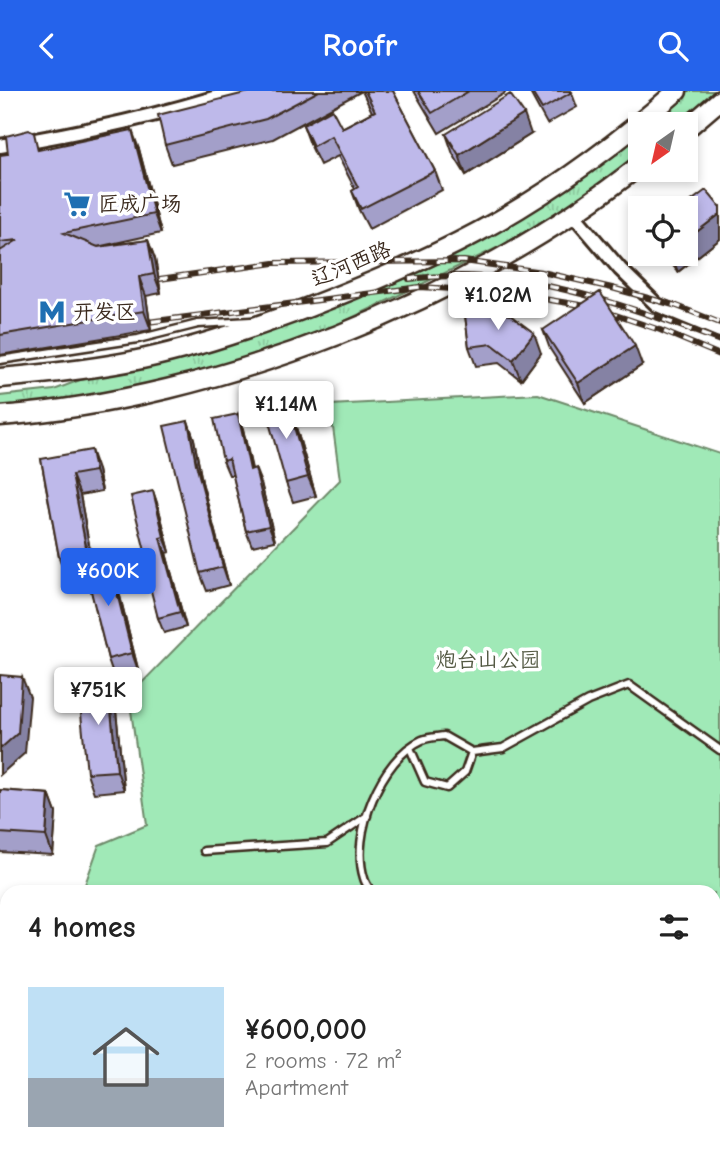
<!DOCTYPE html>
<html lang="en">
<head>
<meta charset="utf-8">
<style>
	:root { --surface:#fff; --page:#f2f2f2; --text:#222; --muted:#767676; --accent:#2563eb }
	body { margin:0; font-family:"Comic Neue","LXGW WenKai TC",sans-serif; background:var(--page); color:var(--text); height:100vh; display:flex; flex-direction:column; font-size:26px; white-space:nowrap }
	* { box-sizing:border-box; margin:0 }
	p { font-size:23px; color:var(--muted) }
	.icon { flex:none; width:38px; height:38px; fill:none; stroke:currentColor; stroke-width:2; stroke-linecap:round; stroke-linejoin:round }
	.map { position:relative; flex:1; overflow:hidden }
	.details { position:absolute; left:0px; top:794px; width:721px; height:275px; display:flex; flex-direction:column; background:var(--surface); border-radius:21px 21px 0 0; box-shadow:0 4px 10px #0003 }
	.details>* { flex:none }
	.needle { width:46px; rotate:214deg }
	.tools { position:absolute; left:628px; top:21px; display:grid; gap:14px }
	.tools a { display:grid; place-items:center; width:70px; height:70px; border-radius:0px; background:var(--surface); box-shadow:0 4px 10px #0003; font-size:35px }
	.price { position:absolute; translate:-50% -60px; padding:0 16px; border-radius:7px; background:#fff; color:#222; font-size:23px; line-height:46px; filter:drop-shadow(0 2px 4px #0008) }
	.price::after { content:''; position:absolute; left:50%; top:42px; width:21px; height:16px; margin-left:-10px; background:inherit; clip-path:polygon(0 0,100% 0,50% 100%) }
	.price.on { background:var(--accent); color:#fff }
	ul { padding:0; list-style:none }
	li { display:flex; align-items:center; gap:21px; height:175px; padding:0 28px }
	li span { display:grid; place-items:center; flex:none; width:196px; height:140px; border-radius:0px; color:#555 }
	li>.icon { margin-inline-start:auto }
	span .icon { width:84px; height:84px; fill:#fffc; stroke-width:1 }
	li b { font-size:30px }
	h2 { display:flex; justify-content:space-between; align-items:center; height:84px; padding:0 28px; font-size:30px }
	header { display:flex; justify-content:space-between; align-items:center; height:91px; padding:0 28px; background:var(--accent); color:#fff; font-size:32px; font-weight:700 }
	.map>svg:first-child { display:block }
	.grass { fill:url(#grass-tufts); stroke:#6e8a6a; stroke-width:2 }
	.green { fill:#a0e9b7; stroke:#6e8a6a; stroke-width:2 }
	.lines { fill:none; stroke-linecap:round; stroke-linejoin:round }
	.lane-casing { stroke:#3b2a1e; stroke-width:11 }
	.street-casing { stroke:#3b2a1e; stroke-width:18 }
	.secondary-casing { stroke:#3b2a1e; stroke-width:23 }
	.lane { stroke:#fff; stroke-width:6 }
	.street { stroke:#fff; stroke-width:12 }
	.secondary { stroke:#fff; stroke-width:18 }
	.rail-casing { stroke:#3b2a1e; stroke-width:6 }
	.rail { stroke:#fff; stroke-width:3.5; stroke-dasharray:10; stroke-linecap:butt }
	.wall { fill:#a39fc9; stroke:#3b2a1e; stroke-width:2 }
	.shaded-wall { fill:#8582a4; stroke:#3b2a1e; stroke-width:2 }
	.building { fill:#beb9ea; stroke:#3b2a1e; stroke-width:2 }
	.labels { text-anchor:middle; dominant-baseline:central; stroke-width:7; stroke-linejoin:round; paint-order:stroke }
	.poi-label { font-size:21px; fill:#3b2a1e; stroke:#fff; text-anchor:start }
	.street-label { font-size:21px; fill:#3b2a1e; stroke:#fff }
	.park-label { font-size:21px; fill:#545a44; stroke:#fff }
</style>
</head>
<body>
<header><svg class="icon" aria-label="back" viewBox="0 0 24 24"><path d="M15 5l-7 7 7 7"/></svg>Roofr<svg class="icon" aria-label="search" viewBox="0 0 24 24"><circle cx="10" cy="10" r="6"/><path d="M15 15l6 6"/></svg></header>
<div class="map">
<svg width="720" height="1068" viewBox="0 0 720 1068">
	<defs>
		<pattern id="grass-tufts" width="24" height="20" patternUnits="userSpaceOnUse" patternTransform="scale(1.75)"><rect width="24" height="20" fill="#a0e9b7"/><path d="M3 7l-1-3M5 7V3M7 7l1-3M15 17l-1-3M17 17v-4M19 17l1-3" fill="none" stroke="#8bc89d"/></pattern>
	</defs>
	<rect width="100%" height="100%" fill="#fff"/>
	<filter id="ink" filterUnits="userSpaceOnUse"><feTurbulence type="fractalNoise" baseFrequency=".0143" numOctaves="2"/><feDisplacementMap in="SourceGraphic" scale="14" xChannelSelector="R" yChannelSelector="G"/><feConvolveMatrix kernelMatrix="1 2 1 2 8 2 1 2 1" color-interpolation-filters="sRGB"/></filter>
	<g filter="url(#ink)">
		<path class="grass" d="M687 0H717L678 33H648Z
			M640 39V65L538 137 308 248 225 275 160 292 106 303 0 318V305L54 299 80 289 131 279 348 208Z"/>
		<path class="green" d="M538 303 720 363V1008L714 1006V802H82L99 754 147 734 129 605 340 389 330 314Z"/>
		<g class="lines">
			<defs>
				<path id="lane" d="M0 269 138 248 198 233 251 230
					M410 657 425 691 447 697 465 681 472 661
					M204 760 327 752 367 725
					M372 802C369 797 365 792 364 787 350 744 381 667 422 649 429 646 437 646 444 645L472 661 503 657 588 610 629 594 720 659"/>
				<path id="street" d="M0 55C80 42 159 25 236 0
					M573 123 620 178 657 214 720 240"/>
				<path id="secondary" d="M686 38 720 9
					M0 287C47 283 95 278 142 268 199 256 254 237 309 216 366 194 424 170 478 141 549 103 617 53 677 0
					M0 325C218 308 469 210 640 74"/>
			</defs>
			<use href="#lane" class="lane-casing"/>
			<use href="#street" class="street-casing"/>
			<use href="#secondary" class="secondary-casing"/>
			<use href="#lane" class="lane"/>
			<use href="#street" class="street"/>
			<use href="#secondary" class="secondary"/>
			<defs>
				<path id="rail" d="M409 188C515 174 623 212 720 250
					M138 191 274 172 464 170 542 181 612 197 677 215 720 232
					M132 233 420 196 502 201 592 216 660 239 720 264"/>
			</defs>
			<use href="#rail" class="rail-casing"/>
			<use href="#rail" class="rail"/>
		</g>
		<path class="wall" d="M253 0H393L435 80 442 99 369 138 359 119 352 100 355 98 338 65 320 74 310 53 303 34 342 37 372 21 362 0 273 48 172 73 165 54Z
			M414 0H504L505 2 439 42Z
			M529 0H571L577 16 547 33Z
			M446 43H531L466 84 453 63Z
			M40 58H139L161 142 97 156 148 149 155 168 161 202 146 205 151 239 0 264V64Z
			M720 116V148L678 181 664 163H686Z
			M465 224 541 262 521 289 499 272 476 275 469 256Z
			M543 239 642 274 585 312 550 258Z
			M286 307 293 326 316 405 293 411 286 392Z
			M238 323 243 338 252 378 261 392 275 450 252 455 246 440 233 384H229L223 370Z
			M188 330 194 348 202 391 229 494 207 500 200 482Z
			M41 368 98 379 102 400 80 404 92 470 108 466 115 485 139 582 115 588 108 568 87 482 66 486 59 466Z
			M153 400 158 415 170 461 166 462 186 536 164 542 158 527 146 464Z
			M108 590 115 610 124 699 94 702 87 682Z
			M0 699 49 703 56 722 53 764 0 761Z
			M714 1007 720 1009V1051L714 1050Z
			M57 1062H96L94 1068H60Z
			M160 1062H274L276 1068H162Z
			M352 1062H397L399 1068H355Z
			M630 1062H714L720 1068H632Z"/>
		<path class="shaded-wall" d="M524 23 531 43 466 84 459 64Z
			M132 39 139 58 161 142 154 123Z
			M720 123V148L678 181 671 163H686V149Z
			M148 149 155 168 161 202 154 183Z
			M139 186 146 205 151 239 144 220Z
			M534 242 541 262 521 289 513 269Z
			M635 255 642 274 585 312 578 292Z
			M286 307 293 326 316 405 308 386Z
			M238 323 243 338 255 394 250 379Z
			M188 330 194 348 202 391 229 494 223 476 196 373Z
			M91 359 98 379 102 400 95 380Z
			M255 377 261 392 275 450 269 435Z
			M72 384 80 404 94 481 87 461Z
			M153 400 158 415 170 461 164 446Z
			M160 447 166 462 186 536 180 521Z
			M108 466 115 485 139 582 132 562Z
			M22 586 30 606 25 662 0 684V658Z
			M108 590 115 610 124 699 117 680Z
			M49 703 56 722 53 764 46 745Z
			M7 997V1044L3 1059 0 1051V1024Z
			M85 1062H96L94 1068H87Z
			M547 1062H559L558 1068H546Z"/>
		<path class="building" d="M253 0H319L266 28 165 54 158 24Z
			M365 0H393L435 80 361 118 352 100 358 96 331 45 313 55 303 34 332 18 342 37 375 20Z
			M418 0H469L432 22Z
			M531 0H571L572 1 542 18Z
			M510 3 524 23 459 64 446 43Z
			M29 39 34 42 38 59 132 39 154 123 64 142 98 156 148 149 154 183 139 186 144 220 0 244V160L18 149 0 151V64L8 63 6 45Z
			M706 99 720 116V123L686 149V117H682Z
			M600 201 635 255 578 292 543 239Z
			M494 221 510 224 534 242 513 269 492 253 469 256 465 224Z
			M286 307 308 386 286 392 264 313Z
			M238 323 250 379 255 377 269 435 246 440 229 368 223 370 214 328Z
			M188 330 196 373 223 476 200 482 164 335Z
			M91 359 95 380 72 384 87 461 59 466 41 368Z
			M153 400 164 446 160 447 180 521 158 527 142 465 146 464 131 405Z
			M108 466 132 562 108 568 84 472Z
			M0 584 22 586 18 642 0 658Z
			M108 590 117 680 87 682 78 593Z
			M0 699 49 703 46 745 0 742Z
			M0 934 7 935V997L0 1024Z
			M714 1007 720 1009V1034L714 1032Z
			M714 1053 720 1055V1068H674L653 1062H714Z
			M182 1062H274L273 1068H195Z
			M356 1062H397L396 1068H359Z
			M489 1062H547L546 1068H470Z"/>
	</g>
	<defs>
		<symbol id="supermarket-bare" viewBox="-9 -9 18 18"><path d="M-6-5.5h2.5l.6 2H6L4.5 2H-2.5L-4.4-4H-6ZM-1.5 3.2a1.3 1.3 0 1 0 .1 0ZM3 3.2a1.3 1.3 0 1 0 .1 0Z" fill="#1f6fb2" stroke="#fff" stroke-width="2.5" paint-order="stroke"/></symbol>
		<symbol id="metro-bare" viewBox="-9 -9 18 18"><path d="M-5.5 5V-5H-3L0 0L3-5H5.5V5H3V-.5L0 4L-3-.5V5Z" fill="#1f6fb2" stroke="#fff" stroke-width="2.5" paint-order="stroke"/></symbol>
	</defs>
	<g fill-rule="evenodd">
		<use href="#supermarket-bare" x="58" y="94" width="38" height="38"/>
		<use href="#metro-bare" x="33" y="202" width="38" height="38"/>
	</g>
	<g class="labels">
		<g class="poi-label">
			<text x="98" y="113">匠成广场</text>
			<text x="73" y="221">开发区</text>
		</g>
		<g class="street-label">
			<text transform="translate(351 173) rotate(-23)">辽河西路</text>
		</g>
		<g class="park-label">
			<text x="488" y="569">炮台山公园</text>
		</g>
	</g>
</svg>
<div class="tools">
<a><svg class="needle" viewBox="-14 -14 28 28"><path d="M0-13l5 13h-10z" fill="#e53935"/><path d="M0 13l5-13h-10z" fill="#767676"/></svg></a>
<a><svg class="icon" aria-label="locate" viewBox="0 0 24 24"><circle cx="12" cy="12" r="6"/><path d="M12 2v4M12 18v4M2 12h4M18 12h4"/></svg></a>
</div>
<b class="price" style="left:498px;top:241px">¥1.02M</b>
<b class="price" style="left:286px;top:350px">¥1.14M</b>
<b class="price on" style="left:108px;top:517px">¥600K</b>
<b class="price" style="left:98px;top:636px">¥751K</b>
<section class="details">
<h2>4 homes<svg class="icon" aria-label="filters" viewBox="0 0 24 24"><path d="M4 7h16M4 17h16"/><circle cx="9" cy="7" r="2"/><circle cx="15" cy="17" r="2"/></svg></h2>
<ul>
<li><span style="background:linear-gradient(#bfe0f5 65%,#9aa5b1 0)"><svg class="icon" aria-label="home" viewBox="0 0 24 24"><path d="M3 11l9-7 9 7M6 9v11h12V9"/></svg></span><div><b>¥600,000</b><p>2 rooms · 72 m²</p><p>Apartment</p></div></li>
</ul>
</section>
</div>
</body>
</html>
